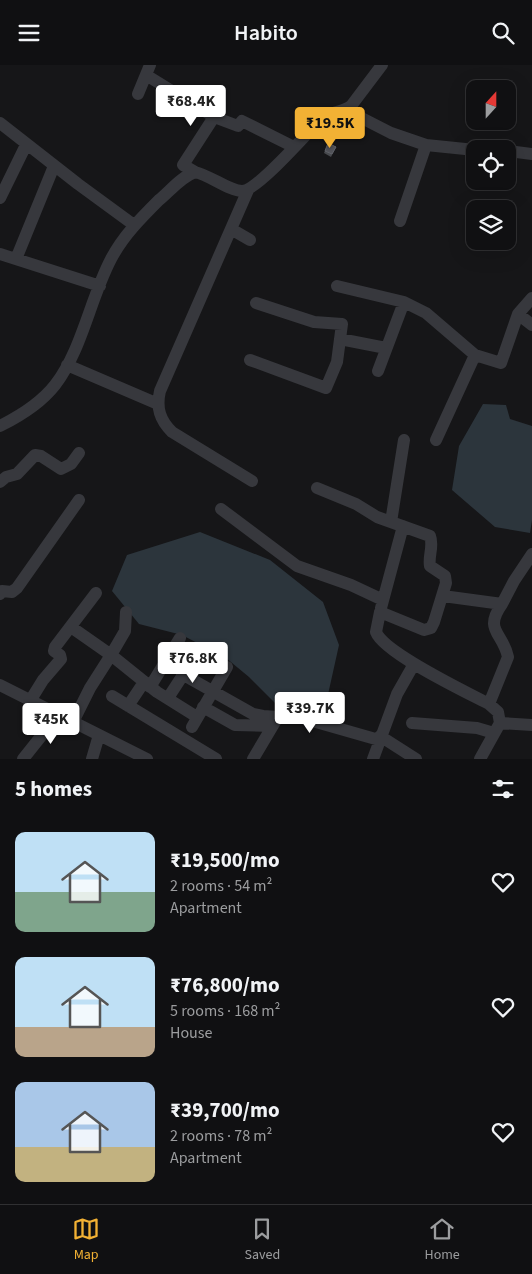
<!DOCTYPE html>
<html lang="en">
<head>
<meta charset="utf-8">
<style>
	:root { --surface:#101012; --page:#1e1e20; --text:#f1f3f6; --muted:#9c9d9f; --line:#303032; --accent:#f2b134 }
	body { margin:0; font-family:"Source Sans 3",sans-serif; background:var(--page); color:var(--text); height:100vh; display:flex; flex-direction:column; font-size:19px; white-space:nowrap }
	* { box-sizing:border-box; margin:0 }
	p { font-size:16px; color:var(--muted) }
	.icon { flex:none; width:28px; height:28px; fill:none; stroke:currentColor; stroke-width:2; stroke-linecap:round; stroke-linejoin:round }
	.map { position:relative; height:694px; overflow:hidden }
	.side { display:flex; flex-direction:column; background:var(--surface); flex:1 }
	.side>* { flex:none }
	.needle { width:32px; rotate:21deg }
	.controls { position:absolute; left:466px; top:15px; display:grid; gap:10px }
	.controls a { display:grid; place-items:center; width:50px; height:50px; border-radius:10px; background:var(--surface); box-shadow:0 5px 20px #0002,0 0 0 1px var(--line); font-size:25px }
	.price { position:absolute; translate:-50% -42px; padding:0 11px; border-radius:5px; background:#fff; color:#222; font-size:16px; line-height:32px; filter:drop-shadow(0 1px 2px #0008) }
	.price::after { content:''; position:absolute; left:50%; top:30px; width:15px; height:11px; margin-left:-8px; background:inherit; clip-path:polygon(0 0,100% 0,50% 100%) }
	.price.current { background:var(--accent); color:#111 }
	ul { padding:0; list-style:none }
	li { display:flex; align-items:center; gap:15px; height:125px; padding:0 15px }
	li span { display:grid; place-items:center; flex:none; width:140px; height:100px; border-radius:10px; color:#555 }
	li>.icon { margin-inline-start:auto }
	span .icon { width:60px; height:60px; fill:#fffc; stroke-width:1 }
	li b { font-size:21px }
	h2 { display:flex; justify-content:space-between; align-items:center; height:60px; padding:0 15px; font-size:21px }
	header { display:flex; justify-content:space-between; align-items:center; height:65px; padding:0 15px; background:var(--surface); font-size:22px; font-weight:600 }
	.tabs { display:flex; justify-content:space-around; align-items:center; height:70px; border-top:1px solid var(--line); background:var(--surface); font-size:14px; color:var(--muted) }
	.tabs a { display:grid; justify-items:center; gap:2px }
	.tabs .current { color:var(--accent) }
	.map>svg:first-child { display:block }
	.water { fill:#2c353c }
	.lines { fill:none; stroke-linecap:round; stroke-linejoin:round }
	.minor { stroke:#37383d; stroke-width:12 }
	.wall { fill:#47494d }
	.building { fill:#525359; stroke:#5f6168 }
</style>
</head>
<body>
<header><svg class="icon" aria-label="menu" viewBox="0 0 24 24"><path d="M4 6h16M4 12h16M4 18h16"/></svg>Habito<svg class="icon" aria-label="search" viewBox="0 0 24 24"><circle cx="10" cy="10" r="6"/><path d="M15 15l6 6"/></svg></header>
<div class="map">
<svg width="532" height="694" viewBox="0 0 532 694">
	<rect width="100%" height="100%" fill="#161618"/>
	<path class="water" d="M483 339 506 340 510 354 532 361V455L530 468 495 462 452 425 459 381Z
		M200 467 270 495 323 537 339 580 325 643 277 640 249 612 226 593 182 570 139 559 112 526 127 490Z"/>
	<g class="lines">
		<path class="minor" d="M146 10 214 52 183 100 195 107
			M138 29 150 0
			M346 45 391 68 426 80 475 85
			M214 52 238 61 242 56 294 82
			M0 58 78 119 134 160
			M508 86 532 89
			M248 125 160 326C156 343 160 355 172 367L252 416
			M0 133 26 80
			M400 156 426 80
			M231 164 250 175
			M0 189 100 221
			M16 194 54 101
			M337 221 404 237 426 248 475 290 501 298 518 249
			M532 233 518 249 532 260
			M340 274 386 283
			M250 295 326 323 337 297 342 259 314 257 256 238
			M67 300 158 339
			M378 306 404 237
			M0 361C20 351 41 338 55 320 82 285 90 234 111 194 123 171 141 153 159 135 170 126 181 112 195 107 209 110 230 126 242 126 257 126 309 66 322 53 331 46 342 48 351 41L382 0
			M436 375 475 290
			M0 417 6 412 17 409 35 390 41 391 61 404 71 399 79 388
			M317 423 356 439 377 452 430 471C434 481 428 491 430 501L445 511 446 518 434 557 431 563 424 565 380 547 376 567C384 588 466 627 489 639L498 647 500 658 480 694
			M221 444 297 501 351 520 383 535
			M391 457 404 375
			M0 529 2 526 12 527 17 523 79 435
			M443 531 502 539C483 566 503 567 508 592L489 639
			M502 539 514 516 532 489
			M381 543 403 461
			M71 562 111 590 125 566 126 547
			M182 609 253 649 263 651 278 652
			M0 620 147 694
			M150 622 180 573
			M112 631 216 694
			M168 633 196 590
			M30 636 43 615 61 594 60 590 54 586 55 582 96 528
			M128 641 144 617
			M203 642 235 660 272 661
			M73 657 90 623 111 590 157 627 197 652
			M412 658 477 663 494 668
			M500 658 532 660
			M192 662 227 602
			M380 671 416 694
			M23 694 58 650
			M92 694 99 670
			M253 694 278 652 288 649 379 675
			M373 694 397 629 414 599"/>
	</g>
	<path class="wall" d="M328 78 336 82 331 92 324 88Z"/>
	<path class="building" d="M328 78 336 82 332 89 325 86Z"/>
</svg>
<div class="controls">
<a><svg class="needle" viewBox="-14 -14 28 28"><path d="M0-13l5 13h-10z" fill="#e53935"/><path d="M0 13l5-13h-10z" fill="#9c9d9f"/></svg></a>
<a><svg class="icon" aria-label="locate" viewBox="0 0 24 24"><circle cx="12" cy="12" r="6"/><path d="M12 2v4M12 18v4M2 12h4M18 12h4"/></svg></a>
<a><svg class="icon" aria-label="layers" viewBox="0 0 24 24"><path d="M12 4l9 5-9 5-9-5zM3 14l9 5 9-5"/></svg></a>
</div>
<b class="price" style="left:191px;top:62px">₹68.4K</b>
<b class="price current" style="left:330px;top:84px">₹19.5K</b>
<b class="price" style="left:193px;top:619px">₹76.8K</b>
<b class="price" style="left:310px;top:669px">₹39.7K</b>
<b class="price" style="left:51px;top:680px">₹45K</b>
</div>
<section class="side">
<h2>5 homes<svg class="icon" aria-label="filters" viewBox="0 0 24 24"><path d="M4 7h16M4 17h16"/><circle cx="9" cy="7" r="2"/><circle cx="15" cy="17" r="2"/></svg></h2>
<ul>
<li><span style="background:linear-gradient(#bfe0f5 60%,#7fa58c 0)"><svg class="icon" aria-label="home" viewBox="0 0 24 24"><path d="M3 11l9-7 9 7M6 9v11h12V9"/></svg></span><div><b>₹19,500/mo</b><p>2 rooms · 54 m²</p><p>Apartment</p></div><svg class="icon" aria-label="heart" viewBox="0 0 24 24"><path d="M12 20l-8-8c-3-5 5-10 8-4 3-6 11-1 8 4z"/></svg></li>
<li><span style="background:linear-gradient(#bfe0f5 70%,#b9a48a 0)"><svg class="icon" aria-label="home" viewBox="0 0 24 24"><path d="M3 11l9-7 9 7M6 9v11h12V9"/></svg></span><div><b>₹76,800/mo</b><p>5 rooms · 168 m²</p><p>House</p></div><svg class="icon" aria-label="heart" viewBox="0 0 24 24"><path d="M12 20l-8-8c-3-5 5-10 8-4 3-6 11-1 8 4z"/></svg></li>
<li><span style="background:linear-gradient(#a9c7e8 65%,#c2b280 0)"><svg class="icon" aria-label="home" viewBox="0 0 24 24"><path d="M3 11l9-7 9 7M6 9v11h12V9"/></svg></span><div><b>₹39,700/mo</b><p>2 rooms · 78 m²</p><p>Apartment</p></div><svg class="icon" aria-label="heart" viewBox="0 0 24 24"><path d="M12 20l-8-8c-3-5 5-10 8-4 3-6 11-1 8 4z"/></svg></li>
</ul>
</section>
<nav class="tabs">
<a class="current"><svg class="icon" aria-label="map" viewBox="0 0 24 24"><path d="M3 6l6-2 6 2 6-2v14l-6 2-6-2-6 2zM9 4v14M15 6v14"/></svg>Map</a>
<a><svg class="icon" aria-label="saved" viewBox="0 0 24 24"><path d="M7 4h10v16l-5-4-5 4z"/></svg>Saved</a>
<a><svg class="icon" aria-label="home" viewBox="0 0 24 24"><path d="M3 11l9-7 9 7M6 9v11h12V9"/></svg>Home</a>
</nav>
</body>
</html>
